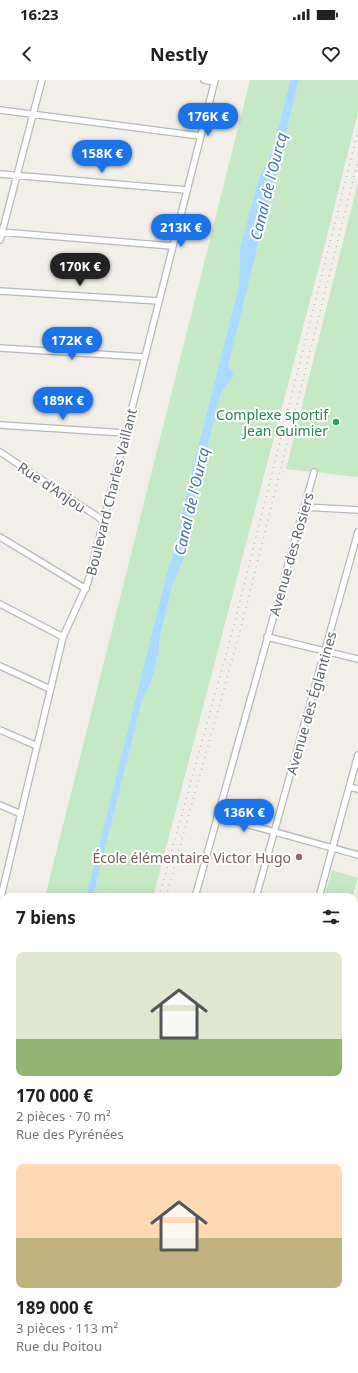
<!DOCTYPE html>
<html lang="fr">
<head>
<meta charset="utf-8">
<style>
	:root { --surface:#fff; --page:#f2f2f2; --text:#202124; --muted:#757577; --accent:#1a73e8 }
	body { margin:0; font-family:"Noto Sans",sans-serif; background:var(--page); color:var(--text); height:100vh; display:flex; flex-direction:column; font-size:15px; white-space:nowrap }
	* { box-sizing:border-box; margin:0 }
	p { font-size:13px; color:var(--muted) }
	.icon { flex:none; width:22px; height:22px; fill:none; stroke:currentColor; stroke-width:2; stroke-linecap:round; stroke-linejoin:round }
	.map { position:relative; flex:1; overflow:hidden }
	.sheet { position:absolute; left:0px; top:813px; width:358px; height:480px; display:flex; flex-direction:column; background:var(--surface); border-radius:12px 12px 0 0; box-shadow:0 4px 16px #0002 }
	.sheet>* { flex:none }
	.price { position:absolute; translate:-50% -34px; padding:0 9px; border-radius:14px; background:var(--accent); color:#fff; font-size:13px; line-height:26px; filter:drop-shadow(0 1px 2px #0008) }
	.price::after { content:''; position:absolute; left:50%; top:24px; width:12px; height:9px; margin-left:-6px; background:inherit; clip-path:polygon(0 0,100% 0,50% 100%) }
	.price.current { background:#222; color:#fff }
	ul { padding:0; list-style:none }
	li { display:grid; align-content:center; gap:8px; height:212px; padding:0 16px }
	li span { display:grid; place-items:center; height:124px; border-radius:8px; color:#555 }
	li>.icon { margin-inline-start:auto }
	span .icon { width:72px; height:72px; fill:#fffc; stroke-width:1 }
	li b { font-size:17px }
	h2 { display:flex; justify-content:space-between; align-items:center; height:48px; padding:0 16px; font-size:17px }
	.status { display:flex; justify-content:space-between; align-items:center; height:28px; padding:0 20px; background:var(--surface); direction:ltr }
	.status svg { height:11px; fill:currentColor }
	header { display:flex; justify-content:space-between; align-items:center; height:52px; padding:0 16px; background:var(--surface); font-size:18px; font-weight:700 }
	.map>svg:first-child { display:block }
	.green { fill:#c5e8c5 }
	.water { fill:#aadaff }
	.lines { fill:none; stroke-linecap:round; stroke-linejoin:round }
	.street-casing { stroke:#b5b8bc; stroke-width:8 }
	.secondary-casing { stroke:#b6babf; stroke-width:10 }
	.street { stroke:#fff; stroke-width:5.5 }
	.secondary { stroke:#fff; stroke-width:8 }
	.rail { stroke:#b6b7b8; stroke-width:1.5; stroke-dasharray:1 5; stroke-linecap:butt }
	.leisure-dot { fill:#2e9e5b; stroke:#fff; stroke-width:1.5 }
	.education-dot { fill:#8d6e63; stroke:#fff; stroke-width:1.5 }
	.labels { text-anchor:middle; dominant-baseline:central; stroke-width:4; stroke-linejoin:round; paint-order:stroke }
	.leisure-label { font-size:14px; fill:#27864d; stroke:#fff; text-anchor:end }
	.street-label { font-size:14px; fill:#5f6368; stroke:#fff }
	.education-label { font-size:14px; fill:#785e54; stroke:#fff; text-anchor:end }
	.water-label { font-size:15px; font-style:italic; fill:#4174aa; stroke:#fff }
</style>
</head>
<body>
<div class="status"><b>16:23</b><svg viewBox="0 0 49 12"><path d="M0 12V9h3v3zM5 12V6h3v6zM10 12V3h3v9zM15 12V0h3v12zM26 1h20v11H26zM47 4h2v5h-2z"/></svg></div>
<header><svg class="icon" aria-label="back" viewBox="0 0 24 24"><path d="M15 5l-7 7 7 7"/></svg>Nestly<svg class="icon" aria-label="heart" viewBox="0 0 24 24"><path d="M12 20l-8-8c-3-5 5-10 8-4 3-6 11-1 8 4z"/></svg></header>
<div class="map">
<svg width="358" height="1293" viewBox="0 0 358 1293">
	<rect width="100%" height="100%" fill="#f1efe8"/>
	<path class="green" d="M250 0H290L272 73 259 98 240 167 239 205 185 418 177 464 167 492 86 817H45Z
		M299 0H358V32L325 164 153 817H93L143 617C151 608 160 575 159 563L173 503 184 478 196 412 222 309 231 290 228 287Z
		M358 102V397L286 389Z
		M332 790 358 798 352 817H324Z
		M4 985V1143L0 1159V1002Z
		M4 1171V1289H24L23 1293H0V1187Z"/>
	<path class="water" d="M290 0H299L228 287 233 292V297L222 310 196 412 184 478 173 503 159 562C160 575 151 608 143 617L93 817H86L167 492 177 464 185 418 239 205 240 167 259 98 272 73Z
		M4 1143V1171L0 1187V1159Z"/>
	<g class="lines">
		<defs>
			<path id="street" d="M204 0 214 2
				M0 30 200 56
				M0 94 186 110
				M0 152 172 166
				M0 160 42 0
				M0 211 159 221
				M0 268 144 277
				M0 345 125 353
				M0 372 104 441
				M304 427 358 430
				M0 457 86 509
				M0 524 63 557
				M267 557 358 579
				M0 586 50 609
				M0 650 37 666
				M349 707 358 709
				M0 725 21 734
				M217 736 358 775
				M195 817 314 392
				M256 817 358 452
				M319 817 358 675
				M0 821 63 557 88 502 215 0
				M354 840 358 841
				M354 905 358 906
				M354 973 358 974
				M354 1171 358 1172
				M354 1245 358 1230
				M82 1289 86 1291 89 1289
				M93 1289 107 1293
				M141 1293 142 1289
				M186 1293 187 1289
				M340 1293 342 1289"/>
			<path id="secondary" d="M354 1004 358 990
				M273 1293 274 1289"/>
		</defs>
		<use href="#street" class="street-casing"/>
		<use href="#secondary" class="secondary-casing"/>
		<use href="#street" class="street"/>
		<use href="#secondary" class="secondary"/>
		<path class="rail" d="M159 817 233 549 358 51
			M166 817 240 551 358 80
			M29 1293 30 1289
			M36 1293 37 1289"/>
	</g>
	<circle class="leisure-dot" cx="336" cy="342" r="4"/>
	<circle class="education-dot" cx="299" cy="777" r="4"/>
	<g class="labels">
		<g class="leisure-label">
			<text x="328" y="334">Complexe sportif<tspan x="328" dy="16">Jean Guimier</tspan></text>
		</g>
		<g class="street-label">
			<text transform="translate(52 407) rotate(34)">Rue d'Anjou</text>
			<text transform="translate(111 412) rotate(-76)">Boulevard Charles Vaillant</text>
			<text transform="translate(291 474) rotate(-74)">Avenue des Rosiers</text>
			<text transform="translate(311 623) rotate(-74)">Avenue des Églantines</text>
		</g>
		<g class="education-label">
			<text x="291" y="777">École élémentaire Victor Hugo</text>
		</g>
		<g class="water-label">
			<text transform="translate(268 106) rotate(-76)">Canal de l'Ourcq</text>
			<text transform="translate(191 421) rotate(-77)">Canal de l'Ourcq</text>
		</g>
	</g>
</svg>
<b class="price" style="left:208px;top:57px">176K €</b>
<b class="price" style="left:102px;top:94px">158K €</b>
<b class="price" style="left:181px;top:168px">213K €</b>
<b class="price current" style="left:80px;top:207px">170K €</b>
<b class="price" style="left:72px;top:281px">172K €</b>
<b class="price" style="left:63px;top:341px">189K €</b>
<b class="price" style="left:244px;top:753px">136K €</b>
<section class="sheet">
<h2>7 biens<svg class="icon" aria-label="filters" viewBox="0 0 24 24"><path d="M4 7h16M4 17h16"/><circle cx="9" cy="7" r="2"/><circle cx="15" cy="17" r="2"/></svg></h2>
<ul>
<li><span style="background:linear-gradient(#dfe7d0 70%,#8fb573 0)"><svg class="icon" aria-label="home" viewBox="0 0 24 24"><path d="M3 11l9-7 9 7M6 9v11h12V9"/></svg></span><div><b>170 000 €</b><p>2 pièces · 70 m²</p><p>Rue des Pyrénées</p></div></li>
<li><span style="background:linear-gradient(#ffd9b3 60%,#c2b280 0)"><svg class="icon" aria-label="home" viewBox="0 0 24 24"><path d="M3 11l9-7 9 7M6 9v11h12V9"/></svg></span><div><b>189 000 €</b><p>3 pièces · 113 m²</p><p>Rue du Poitou</p></div></li>
</ul>
</section>
</div>
</body>
</html>
